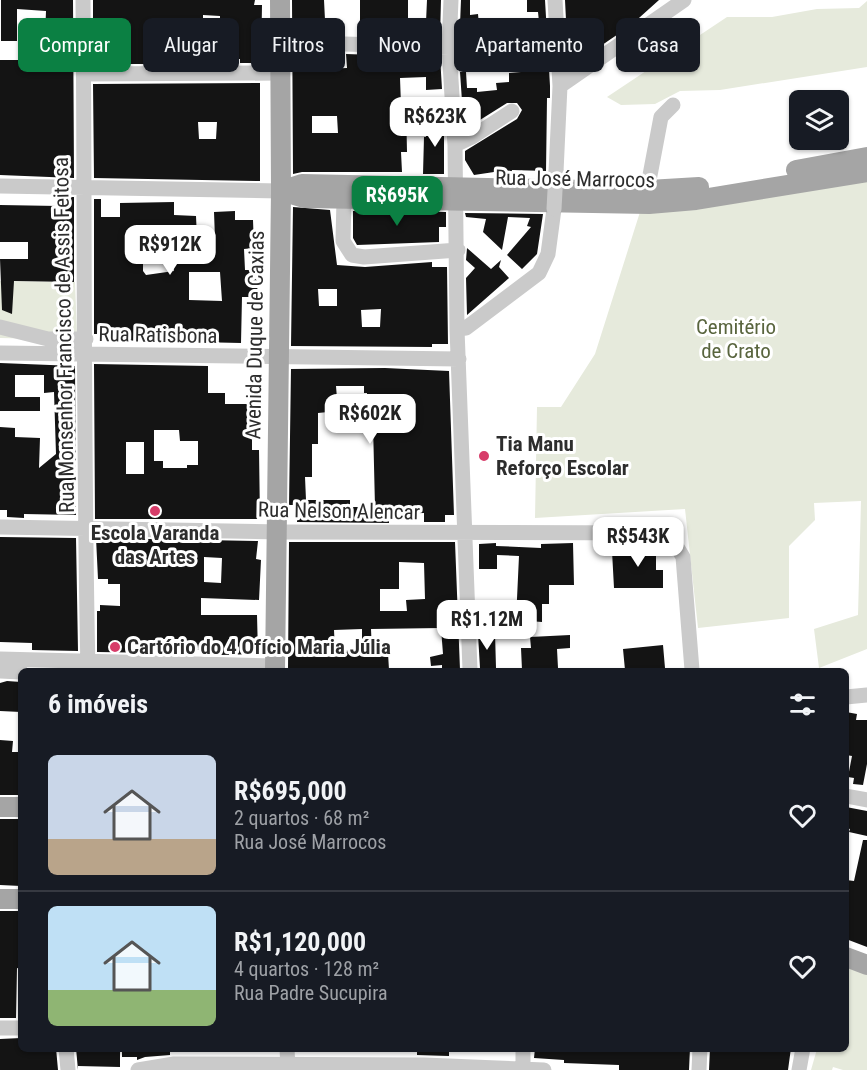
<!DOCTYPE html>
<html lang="pt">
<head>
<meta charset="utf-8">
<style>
	:root { --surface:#171b24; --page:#242831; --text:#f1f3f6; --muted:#9ea1a6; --line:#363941; --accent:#0b8043 }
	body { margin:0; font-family:"Roboto Condensed",sans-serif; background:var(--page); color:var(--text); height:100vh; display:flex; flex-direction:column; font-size:22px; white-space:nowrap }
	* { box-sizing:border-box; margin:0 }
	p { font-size:20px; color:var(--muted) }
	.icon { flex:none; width:33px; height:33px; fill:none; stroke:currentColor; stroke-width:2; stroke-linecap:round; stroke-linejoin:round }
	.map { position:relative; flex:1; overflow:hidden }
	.sheet { position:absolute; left:18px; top:668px; width:831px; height:384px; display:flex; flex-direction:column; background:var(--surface); border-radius:9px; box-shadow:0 2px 4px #0004 }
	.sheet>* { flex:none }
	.banner { position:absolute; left:18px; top:18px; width:831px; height:54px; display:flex; gap:12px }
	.controls { position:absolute; left:789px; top:90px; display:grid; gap:12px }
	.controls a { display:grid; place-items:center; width:60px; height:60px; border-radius:9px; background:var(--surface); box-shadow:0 2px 4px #0004; font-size:30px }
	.price { position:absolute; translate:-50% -51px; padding:0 14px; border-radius:12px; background:#fff; color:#222; font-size:20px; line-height:39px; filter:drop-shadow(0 2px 3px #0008) }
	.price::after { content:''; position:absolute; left:50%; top:36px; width:18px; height:14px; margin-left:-9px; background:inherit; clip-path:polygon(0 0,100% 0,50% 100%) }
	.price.active { background:var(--accent); color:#fff }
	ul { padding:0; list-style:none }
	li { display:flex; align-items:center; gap:18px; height:150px; padding:0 30px }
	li+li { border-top:2px solid var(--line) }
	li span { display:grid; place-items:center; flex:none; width:168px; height:120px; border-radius:9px; color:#555 }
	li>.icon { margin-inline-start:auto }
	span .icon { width:72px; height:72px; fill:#fffc; stroke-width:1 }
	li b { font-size:26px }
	h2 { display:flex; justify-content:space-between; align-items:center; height:72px; padding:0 30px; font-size:26px }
	.tag { padding:0 21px; border-radius:9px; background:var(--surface); box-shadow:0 2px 4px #0004; font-size:21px; line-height:54px }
	.tag.active { background:var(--accent); color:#fff }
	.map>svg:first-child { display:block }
	.green { fill:#e6eadc }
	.building { fill:#141414; fill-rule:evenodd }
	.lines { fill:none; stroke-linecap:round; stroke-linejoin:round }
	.minor { stroke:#cacaca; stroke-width:15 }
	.major { stroke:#a5a5a5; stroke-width:20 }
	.minor-bridge { stroke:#cacaca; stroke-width:15 }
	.poi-dot { fill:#d73c69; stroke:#fff; stroke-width:2 }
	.labels { text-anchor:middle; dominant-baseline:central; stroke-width:6; stroke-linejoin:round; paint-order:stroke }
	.street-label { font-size:21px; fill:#2d2d2d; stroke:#fff }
	.park-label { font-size:21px; fill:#59653e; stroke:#fff }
	.poi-label { font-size:21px; font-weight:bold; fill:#2d2d2d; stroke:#fff; text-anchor:start }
</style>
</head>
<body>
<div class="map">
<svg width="867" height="1070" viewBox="0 0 867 1070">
	<rect width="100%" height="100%" fill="#fff"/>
	<path class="green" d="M867 1V67L720 90 680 91 655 104 621 105 607 97 727 17H772L817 9 859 8Z
		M867 177V649L819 668 814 629 858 615 861 501 814 503 815 520 789 546V618L698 628 685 509 535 518 537 407H561L595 354 640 212Z
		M0 281 75 282 77 335 48 339 0 338Z
		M846 966 867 973V1070H843L833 1067 832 1070H811L817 1049 846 1048Z"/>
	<path class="building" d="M1 0H73L74 178 0 175V60H29L30 38H45L46 11 17 9V41H1Z
		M93 0H255L254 5H262L261 63H240V59H215V64H93ZM203 15 220 16V33L203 32Z
		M292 0H324L325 20H328V23H343V34L328 37V44H324V69L347 68 346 54 375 55V68L403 66 402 55 440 56 442 89 426 90V77L400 78 401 105H406L407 152H401L402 172H302L293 174ZM312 116H337L338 133H312Z
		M360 0H408V21L426 22 427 0H441L440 37 360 35Z
		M461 0H470V15L478 14 479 25 483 23 484 27 502 20 510 38 481 49 459 50Z
		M527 0H545L550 86V98H547L546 171 512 170 511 176H494V172L474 175 465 160V151L517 119 522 110 517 103H507L464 130 460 72H466L467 88H477V92L497 90 496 83 509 82V73L533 71 528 33 540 32 538 12H527Z
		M565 0H659L630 26 580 60H568Z
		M260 83V181L94 178 93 84ZM198 122H217L216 139H199Z
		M432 117 444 118V174H423L424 137H426V130H432Z
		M58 197H74V282L14 281 12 314 2 310 0 259H28V242H0V205L58 206Z
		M94 199H101V217H120V203L174 202V215L196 216 197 238 215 239 214 212 235 211V220H253L254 248 244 249 245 270H256L258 297H242L241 343 107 340V334H94ZM143 241H174V271L146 275 143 271ZM189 272H220L222 301 189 300Z
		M293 207 330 210 337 265 365 267 432 262V267H447L448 344H432V347L291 346ZM318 289H337V306H319ZM381 309 380 327H362L361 310Z
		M353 211 446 212V227H439V242L357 245 353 238Z
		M465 213 543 214 537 254 522 269 507 255 531 227 527 226 530 218 508 217 502 250 483 232 486 219 466 217Z
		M467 248 491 269 501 260 499 267 509 278 467 315 466 278 475 268 466 260Z
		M0 363 75 366 76 515 24 514V518L7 517V510H0V427L15 428V437L40 438 39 468 56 454 54 392 44 393V375H15V397H40V411H0Z
		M94 364 208 366V393H225V404H260L258 433H252V450H259L260 519H95ZM154 430H179L180 441H198V465H187V468H163V461H154ZM126 442H144V474H126Z
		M385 368 449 371 454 515H445V522H424V513L389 514V523L297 522V505H289L291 369ZM336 386H364V393H367L368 424H373L375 507H350V500H306L305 477H312V444H318V413L338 411Z
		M0 537 76 538 78 651 32 650V643L0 642Z
		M96 538 258 541 256 559 261 560 259 600 201 598V615H257L258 654 220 655V651L179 649 180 639H163V653L97 652V611H100V605L120 606V584H108V579H98ZM204 557 222 558 221 583 204 582Z
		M289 542H455L460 670H442V665L431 666 430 657 443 654 441 628 371 629 372 653H388L389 670H288ZM399 562 424 563 425 599 406 600 407 611H380V589H399ZM362 629V650L335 651 334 630Z
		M496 543V546L541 548V544L573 543 574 585H549V604H542V622L516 620 519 556 497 555V569H479V544Z
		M637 543H657L662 546V551H656V570H663V588H614L612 551H637Z
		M495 633 496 668H480L478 634Z
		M570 635V648L557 649 558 668 522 670 521 648H531L530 637Z
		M663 645 665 668 625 670 623 649Z
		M7 681 21 682V712L0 711V683Z
		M846 712 857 714 856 720H867V764L863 785 853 784 854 778 848 777 852 756 846 755Z
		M0 740 13 741 12 752H21V795H0Z
		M846 807 867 811V836L849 832 850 829 846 828Z
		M0 819H21V886L0 885Z
		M863 840H867V947L846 939V880L854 881Z
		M0 911H21V969L17 968 16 1018H0Z
		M21 1038V1048H56L58 1070H0V1039Z
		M76 1048H120V1067L78 1066V1070Z
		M122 1048H170V1055L145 1057 137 1060V1057H122Z
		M417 1048H449V1056L417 1055Z
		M535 1048H690L689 1070H619V1065L564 1063V1060L534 1058Z
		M710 1048H791L788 1070H709Z"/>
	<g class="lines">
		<path class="minor" d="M83 0C85 223 83 447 88 670
			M451 0 449 47 455 145 457 329 470 670
			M555 0 560 86 556 172
			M344 44 449 47
			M84 74 280 73
			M560 86 684 0
			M455 145 472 137 512 111
			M0 186 281 191
			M647 191 661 117 673 105
			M344 199 343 241 352 255 364 257 458 250
			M0 327 48 339H86
			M457 329 466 328 539 273 548 254 554 209
			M0 353 459 359
			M0 527 282 532 660 533 674 542 683 557 692 670
			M0 659 275 666
			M0 671 21 672
			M846 697 867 695
			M846 796 867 800
			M0 1028H21
			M66 1048 68 1070
			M287 1048 288 1070
			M138 1070 174 1064 424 1065 544 1070
			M523 1070V1048
			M699 1070 700 1048
			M799 1070 803 1048"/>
		<path class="major" d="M796 170 867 157
			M281 191 304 198 649 204 696 200 867 172
			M281 191 302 184 632 191 699 187
			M275 670 281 191 280 0
			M0 807H21
			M0 899H21
			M846 957 867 965"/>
		<path class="minor-bridge" d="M554 209 556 172"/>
	</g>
	<g class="poi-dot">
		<circle cx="484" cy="456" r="6"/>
		<circle cx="155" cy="511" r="6"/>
		<circle cx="115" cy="647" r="6"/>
	</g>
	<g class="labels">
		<g class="street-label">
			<text transform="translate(575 179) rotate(1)">Rua José Marrocos</text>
			<text transform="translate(64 335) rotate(-91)">Rua Monsenhor Francisco de Assis Feitosa</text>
			<text transform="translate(158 335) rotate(1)">Rua Ratisbona</text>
			<text transform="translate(255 335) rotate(-89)">Avenida Duque de Caxias</text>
			<text transform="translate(339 511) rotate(1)">Rua Nelson Alencar</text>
		</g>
		<g class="park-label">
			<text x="736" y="327">Cemitério<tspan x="736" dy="24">de Crato</tspan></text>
		</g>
		<g class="poi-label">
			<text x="496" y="444">Tia Manu<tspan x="496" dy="24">Reforço Escolar</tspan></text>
			<text x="155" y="533" text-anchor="middle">Escola Varanda<tspan x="155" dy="24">das Artes</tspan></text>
			<text x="127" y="647">Cartório do 4 Ofício Maria Júlia</text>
		</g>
	</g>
</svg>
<div class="controls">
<a><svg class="icon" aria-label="layers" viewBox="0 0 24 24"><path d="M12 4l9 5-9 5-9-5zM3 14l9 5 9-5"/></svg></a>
</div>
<b class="price" style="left:435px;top:148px">R$623K</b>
<b class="price active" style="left:397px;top:227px">R$695K</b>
<b class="price" style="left:170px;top:276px">R$912K</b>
<b class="price" style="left:370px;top:445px">R$602K</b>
<b class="price" style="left:638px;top:568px">R$543K</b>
<b class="price" style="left:487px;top:651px">R$1.12M</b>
<div class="banner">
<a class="tag active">Comprar</a>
<a class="tag">Alugar</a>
<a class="tag">Filtros</a>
<a class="tag">Novo</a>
<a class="tag">Apartamento</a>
<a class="tag">Casa</a>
</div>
<section class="sheet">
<h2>6 imóveis<svg class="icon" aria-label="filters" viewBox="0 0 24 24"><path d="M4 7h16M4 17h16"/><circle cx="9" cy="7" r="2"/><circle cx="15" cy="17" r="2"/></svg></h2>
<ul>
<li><span style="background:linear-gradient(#c9d6e8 70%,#b9a48a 0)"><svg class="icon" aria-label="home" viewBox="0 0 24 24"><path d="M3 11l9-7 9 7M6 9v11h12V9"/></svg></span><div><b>R$695,000</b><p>2 quartos · 68 m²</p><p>Rua José Marrocos</p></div><svg class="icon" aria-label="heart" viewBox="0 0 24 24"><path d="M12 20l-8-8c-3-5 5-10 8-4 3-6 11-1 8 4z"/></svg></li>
<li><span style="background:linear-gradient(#bfe0f5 70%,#8fb573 0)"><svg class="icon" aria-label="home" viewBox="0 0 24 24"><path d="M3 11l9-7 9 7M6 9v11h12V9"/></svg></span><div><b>R$1,120,000</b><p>4 quartos · 128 m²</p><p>Rua Padre Sucupira</p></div><svg class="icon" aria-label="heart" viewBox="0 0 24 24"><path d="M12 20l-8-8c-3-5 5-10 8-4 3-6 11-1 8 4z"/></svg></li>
</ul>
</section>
</div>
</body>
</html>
